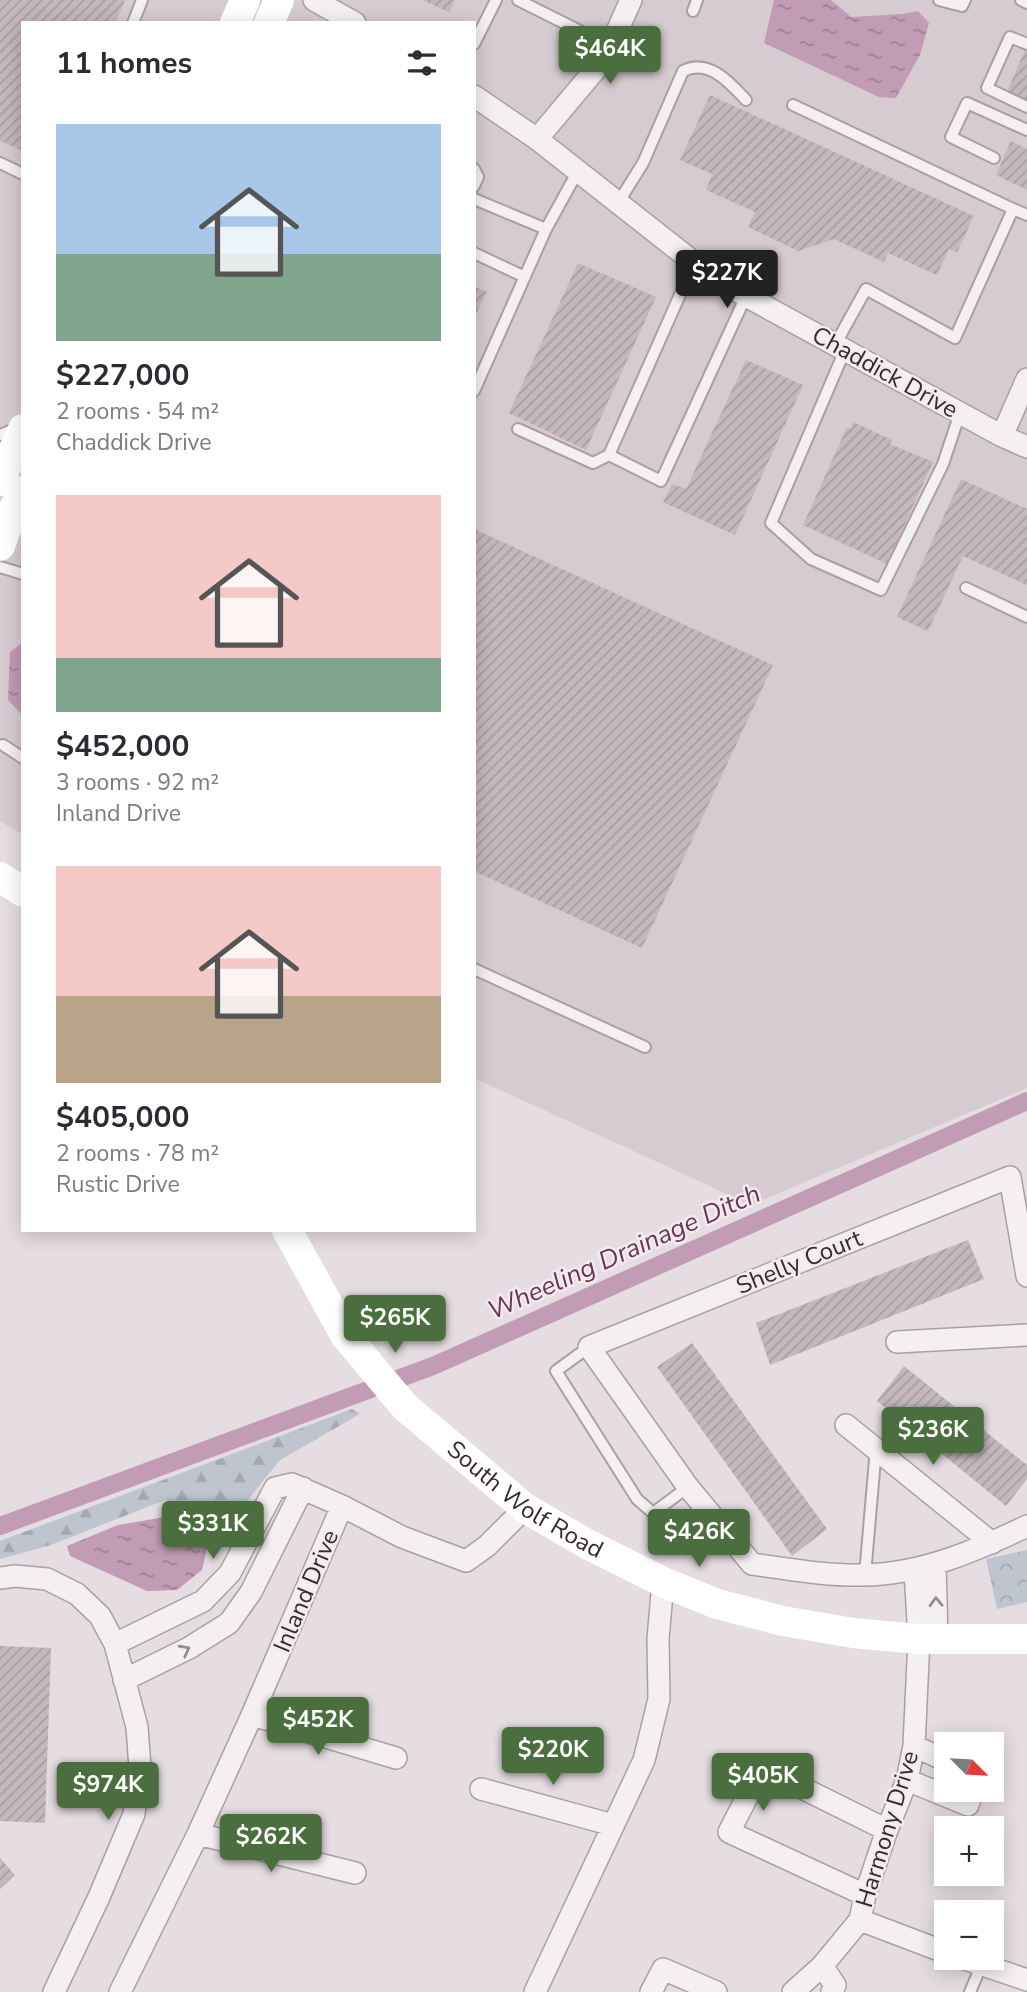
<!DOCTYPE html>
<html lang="en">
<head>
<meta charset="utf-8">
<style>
	:root { --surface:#fff; --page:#f2f2f3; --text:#2b2b33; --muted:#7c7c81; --accent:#4a6e3e }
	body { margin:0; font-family:"Nunito Sans",sans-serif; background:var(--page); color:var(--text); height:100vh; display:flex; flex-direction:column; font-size:26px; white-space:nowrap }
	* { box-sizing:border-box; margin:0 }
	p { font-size:23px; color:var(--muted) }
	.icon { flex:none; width:38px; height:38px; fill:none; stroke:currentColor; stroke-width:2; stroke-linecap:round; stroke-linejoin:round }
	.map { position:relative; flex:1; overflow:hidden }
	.side { position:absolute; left:21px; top:21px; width:455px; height:1211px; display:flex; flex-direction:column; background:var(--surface); border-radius:0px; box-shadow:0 4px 18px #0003 }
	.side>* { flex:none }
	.needle { width:46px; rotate:114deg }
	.buttons { position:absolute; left:934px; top:1732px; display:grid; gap:14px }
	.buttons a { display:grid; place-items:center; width:70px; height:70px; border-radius:0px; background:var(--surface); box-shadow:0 4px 18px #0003; font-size:35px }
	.price { position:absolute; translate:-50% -60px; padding:0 16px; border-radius:7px; background:var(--accent); color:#fff; font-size:23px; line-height:46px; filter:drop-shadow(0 2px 4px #0008) }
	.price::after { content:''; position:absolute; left:50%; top:42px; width:21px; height:16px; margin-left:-10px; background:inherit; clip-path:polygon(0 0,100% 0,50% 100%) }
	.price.selected { background:#222; color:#fff }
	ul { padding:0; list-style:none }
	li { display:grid; align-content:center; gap:14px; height:371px; padding:0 35px }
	li span { display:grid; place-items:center; height:217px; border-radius:0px; color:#555 }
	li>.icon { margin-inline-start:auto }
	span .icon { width:126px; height:126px; fill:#fffc; stroke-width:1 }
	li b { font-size:30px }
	h2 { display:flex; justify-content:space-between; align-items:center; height:84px; padding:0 35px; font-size:30px }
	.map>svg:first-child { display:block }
	.built { fill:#d6cbd1 }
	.forest { fill:url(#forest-firs) }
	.park { fill:url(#park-crowns) }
	.water { fill:url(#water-ripples) }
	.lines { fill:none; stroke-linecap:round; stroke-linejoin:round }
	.canal { stroke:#c29bb4; stroke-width:18 }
	.building { fill:url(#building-hatch) }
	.lane-casing { stroke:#ab9fa5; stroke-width:14 }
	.street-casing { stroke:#ab9fa5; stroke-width:24 }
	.lane { stroke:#f4eff1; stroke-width:10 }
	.street { stroke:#f4eff1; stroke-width:21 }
	.secondary { stroke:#fff; stroke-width:30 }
	.oneway { stroke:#978c91 }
	.labels { text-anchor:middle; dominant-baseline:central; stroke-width:5; stroke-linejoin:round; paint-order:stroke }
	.street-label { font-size:24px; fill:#3a2831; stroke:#f3ebf0 }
	.water-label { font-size:26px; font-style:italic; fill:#693655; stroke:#f3ebf0 }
</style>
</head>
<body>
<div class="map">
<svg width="1027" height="1992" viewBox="0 0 1027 1992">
	<defs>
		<pattern id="forest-firs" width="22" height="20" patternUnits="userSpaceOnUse" patternTransform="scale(1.75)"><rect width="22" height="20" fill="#bec5ce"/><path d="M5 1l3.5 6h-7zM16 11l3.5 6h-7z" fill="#a4a9b1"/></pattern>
		<pattern id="park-crowns" width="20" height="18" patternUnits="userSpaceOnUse" patternTransform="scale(1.75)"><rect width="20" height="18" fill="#bec5ce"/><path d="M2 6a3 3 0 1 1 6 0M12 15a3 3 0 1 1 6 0" fill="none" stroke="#a4a9b1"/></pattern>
		<pattern id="water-ripples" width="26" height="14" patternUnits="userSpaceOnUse" patternTransform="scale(1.75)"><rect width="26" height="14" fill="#c29bb4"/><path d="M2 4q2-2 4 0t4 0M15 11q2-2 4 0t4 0" fill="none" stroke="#9f7e93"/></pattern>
		<pattern id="building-hatch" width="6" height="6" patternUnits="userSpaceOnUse" patternTransform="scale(1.75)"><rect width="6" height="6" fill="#c4b7be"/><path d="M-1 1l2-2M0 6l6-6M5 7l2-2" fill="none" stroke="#a99da4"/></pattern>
	</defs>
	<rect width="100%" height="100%" fill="#e5dde1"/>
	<path class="built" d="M0 0H1027V1088L751 1205 474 1078V23H23V835L0 821Z"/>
	<path class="forest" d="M352 1409 360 1414 280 1460 243 1506 209 1514 165 1500 51 1545 0 1559V1541Z"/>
	<path class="park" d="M1027 1550V1602L997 1609 986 1559Z"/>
	<path class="water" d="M774 0H831L851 17 902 14 918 11 929 23 920 55 896 98 879 97 764 43Z
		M23 642V716L8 700 10 652Z
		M165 1517 201 1525 210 1536 202 1570 177 1590 147 1591 70 1556 67 1546 118 1525Z"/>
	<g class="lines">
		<path class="canal" d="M0 1526 433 1366 1027 1101"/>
	</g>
	<path class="building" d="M0 0H125L115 23H23V151L0 141Z
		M422 0H455L449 12Z
		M1025 50 1027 51V104L1006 94Z
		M710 95 974 216 957 252 949 249 937 275 888 253 884 262 834 239 798 251 748 227 755 212 706 190 712 174 680 160Z
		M1011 141 1027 149V190L996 175Z
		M578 263 656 297 586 450 509 413Z
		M474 286 487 292 474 318Z
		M746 360 803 385 735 535 663 502 672 484 686 489Z
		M853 422 892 440 890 444 933 462 887 564 803 525 847 427 851 429Z
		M961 479 1027 509V585L963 556 928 631 897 617Z
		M474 529 773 665 642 948 474 871Z
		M968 1240 984 1279 770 1365 756 1323Z
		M692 1343 827 1529 792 1556 657 1367Z
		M904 1366 1027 1465V1479L1006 1506 877 1401Z
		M0 1646 51 1648 45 1823 0 1821Z
		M0 1858 15 1875 0 1889Z"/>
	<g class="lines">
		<defs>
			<path id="lane" d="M518 0 610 46
				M939 0 962 6 965 0
				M1021 0 1027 3
				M693 11 697 0
				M133 23 142 0
				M474 44 496 0
				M1027 44 1010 37 987 88 1027 107
				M793 105 1013 209
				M994 158 951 137 967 103 1027 130
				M0 163 23 174
				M474 169 478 177 474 186
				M474 199 546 229
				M618 203 643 163 683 71C709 58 730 83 746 100
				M474 253 525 277
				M694 263 609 455 661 481 746 296
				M835 345 866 289 955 338 1013 209 1027 215
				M845 350 771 523 811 559 881 590 943 464 960 413
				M474 391 546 229 578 171
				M518 429 593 463 609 455
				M0 435 17 428
				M0 567 23 574
				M966 588 1027 617
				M3 745 23 758
				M474 969 645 1047
				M589 1347 556 1371 637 1499 653 1513 688 1487
				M865 1575 876 1448
				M970 1992 981 1966"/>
			<path id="street" d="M314 0 355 23
				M474 96 537 139 715 279 1002 436 1027 447
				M537 139 605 58 631 0
				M1002 436 1027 379
				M1027 1276 1010 1177 589 1347 688 1487 752 1564C789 1569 826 1576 864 1575 922 1574 975 1551 1027 1526
				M897 1342 1027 1335
				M846 1425 992 1543
				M935 1564 937 1639
				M0 1578 15 1576 47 1579 77 1594 100 1616 115 1644 137 1727 140 1768 134 1814 99 1897 54 1992
				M115 1644 203 1601 230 1573 275 1488 292 1484 342 1506 402 1537 466 1561 487 1546 525 1508
				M124 1680 189 1648 229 1623 251 1592 303 1488
				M252 1715 396 1758
				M914 1746 947 1761
				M907 1780 968 1805 973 1790
				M481 1789 613 1825
				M198 1834 355 1873
				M865 1895 729 1832 762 1768 887 1830
				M860 1920 947 1953
				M962 1958 1027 1980
				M822 1966 835 1985 832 1992
				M120 1992 198 1834 252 1715 342 1506
				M535 1992 644 1760 659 1699 658 1639 663 1582
				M651 1992 663 1969 716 1992
				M793 1992 822 1966 860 1920 865 1895 887 1830 907 1780 914 1746 919 1639 915 1570"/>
		</defs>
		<use href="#lane" class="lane-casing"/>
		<use href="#street" class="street-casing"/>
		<use href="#lane" class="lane"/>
		<use href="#street" class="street"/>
		<g class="secondary">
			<path d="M235 23 245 0"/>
			<path d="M269 23 279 0"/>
			<path d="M0 481 23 429"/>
			<path d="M0 546 13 510 23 491"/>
			<path d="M0 877 23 892"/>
			<path id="s1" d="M287 1230 345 1335 405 1407 525 1508 587 1544 663 1582 717 1604 783 1621 853 1633 919 1639H1027"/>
		</g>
	</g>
	<defs><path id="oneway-chevron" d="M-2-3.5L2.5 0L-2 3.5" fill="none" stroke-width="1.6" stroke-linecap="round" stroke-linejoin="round" transform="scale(1.75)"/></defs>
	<g class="oneway">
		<use href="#oneway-chevron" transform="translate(936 1602) rotate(-92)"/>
		<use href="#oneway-chevron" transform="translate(185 1650) rotate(-28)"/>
	</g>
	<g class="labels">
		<g class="street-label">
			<text transform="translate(885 372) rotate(29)">Chaddick Drive</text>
			<text transform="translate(799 1262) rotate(-22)">Shelly Court</text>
			<text stroke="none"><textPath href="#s1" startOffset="366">South Wolf Road</textPath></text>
			<text transform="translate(306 1591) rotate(-67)">Inland Drive</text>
			<text transform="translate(887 1829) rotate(-73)">Harmony Drive</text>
		</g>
		<g class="water-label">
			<text transform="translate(624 1252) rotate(-24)">Wheeling Drainage Ditch</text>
		</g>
	</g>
</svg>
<div class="buttons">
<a><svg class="needle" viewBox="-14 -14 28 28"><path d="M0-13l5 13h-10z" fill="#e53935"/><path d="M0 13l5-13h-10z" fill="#7c7c81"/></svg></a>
<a>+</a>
<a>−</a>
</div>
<b class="price" style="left:610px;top:86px">$464K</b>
<b class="price selected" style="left:727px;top:310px">$227K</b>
<b class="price" style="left:395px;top:1355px">$265K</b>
<b class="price" style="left:933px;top:1467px">$236K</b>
<b class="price" style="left:213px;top:1561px">$331K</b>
<b class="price" style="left:699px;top:1569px">$426K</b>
<b class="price" style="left:318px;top:1757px">$452K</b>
<b class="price" style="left:553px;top:1787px">$220K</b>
<b class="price" style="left:763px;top:1813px">$405K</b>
<b class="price" style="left:108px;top:1822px">$974K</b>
<b class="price" style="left:271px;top:1874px">$262K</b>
<section class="side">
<h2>11 homes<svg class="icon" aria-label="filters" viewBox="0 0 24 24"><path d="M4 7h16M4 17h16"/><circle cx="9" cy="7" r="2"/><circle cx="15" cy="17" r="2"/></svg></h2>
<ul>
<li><span style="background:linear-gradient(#a9c7e8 60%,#7fa58c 0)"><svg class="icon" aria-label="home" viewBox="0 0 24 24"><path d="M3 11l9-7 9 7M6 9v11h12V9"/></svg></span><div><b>$227,000</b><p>2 rooms · 54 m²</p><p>Chaddick Drive</p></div></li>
<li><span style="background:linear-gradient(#f6c9c9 75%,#7fa58c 0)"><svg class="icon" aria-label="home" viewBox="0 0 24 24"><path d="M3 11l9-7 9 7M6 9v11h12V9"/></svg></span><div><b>$452,000</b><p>3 rooms · 92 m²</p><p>Inland Drive</p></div></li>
<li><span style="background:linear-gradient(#f6c9c9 60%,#b9a48a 0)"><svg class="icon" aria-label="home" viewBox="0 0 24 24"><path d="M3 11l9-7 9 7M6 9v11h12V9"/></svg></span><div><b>$405,000</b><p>2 rooms · 78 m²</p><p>Rustic Drive</p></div></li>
</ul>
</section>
</div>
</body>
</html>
